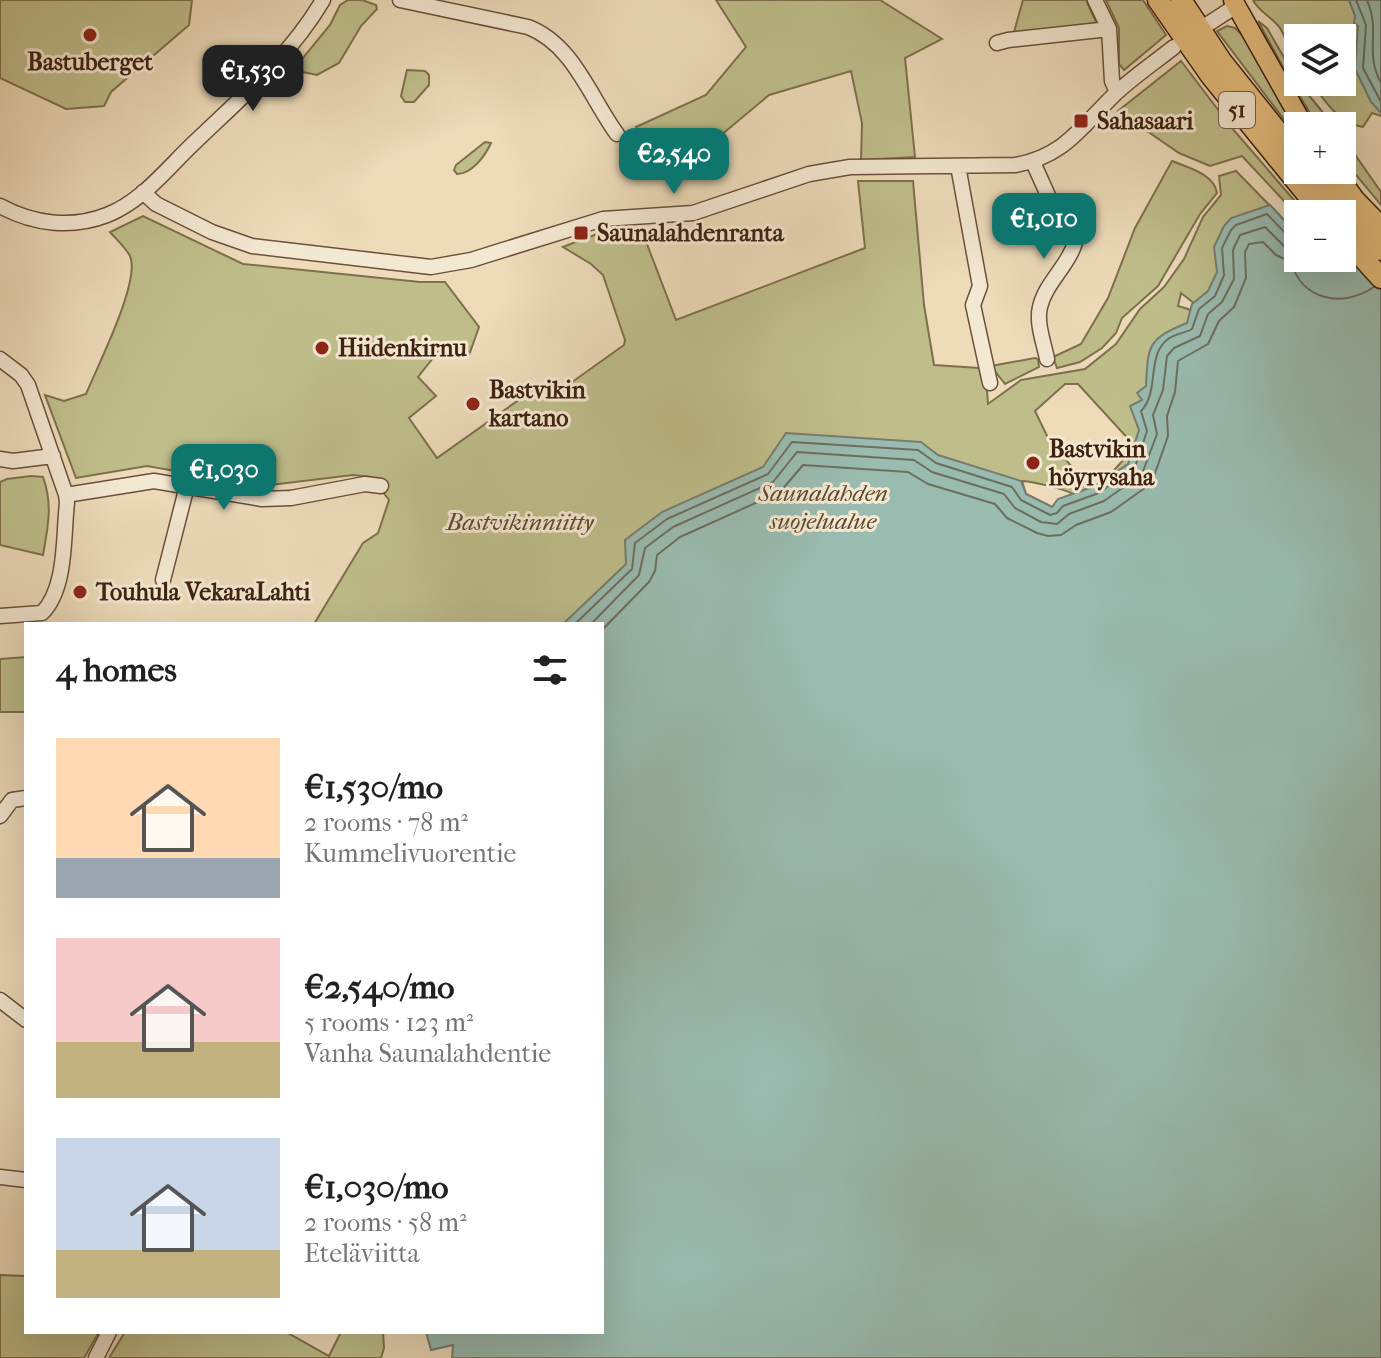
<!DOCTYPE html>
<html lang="en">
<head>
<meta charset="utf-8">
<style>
	:root { --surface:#fff; --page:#f2f2f2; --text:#202124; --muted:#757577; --accent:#0f766e }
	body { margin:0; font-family:"IM FELL French Canon",serif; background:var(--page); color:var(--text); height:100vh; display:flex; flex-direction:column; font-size:30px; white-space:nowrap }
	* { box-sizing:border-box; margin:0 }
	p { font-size:26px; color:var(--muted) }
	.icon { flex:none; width:44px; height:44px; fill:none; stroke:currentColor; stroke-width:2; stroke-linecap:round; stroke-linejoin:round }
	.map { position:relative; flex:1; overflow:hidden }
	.sheet { position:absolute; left:24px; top:622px; width:580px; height:712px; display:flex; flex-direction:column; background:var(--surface); border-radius:0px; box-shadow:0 8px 32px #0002 }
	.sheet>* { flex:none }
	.fabs { position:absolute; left:1284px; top:24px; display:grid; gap:16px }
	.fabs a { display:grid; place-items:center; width:72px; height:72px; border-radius:0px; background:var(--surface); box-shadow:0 8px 32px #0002; font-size:40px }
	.price { position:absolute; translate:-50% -68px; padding:0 18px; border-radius:16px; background:var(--accent); color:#fff; font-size:26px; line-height:52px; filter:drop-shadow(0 2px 4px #0008) }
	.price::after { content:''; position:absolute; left:50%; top:48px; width:24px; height:18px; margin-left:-12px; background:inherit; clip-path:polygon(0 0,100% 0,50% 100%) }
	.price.on { background:#222; color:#fff }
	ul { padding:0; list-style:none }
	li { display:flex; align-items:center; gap:24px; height:200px; padding:0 32px }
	li span { display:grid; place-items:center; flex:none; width:224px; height:160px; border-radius:0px; color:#555 }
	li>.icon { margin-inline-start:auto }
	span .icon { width:96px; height:96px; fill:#fffc; stroke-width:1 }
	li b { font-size:34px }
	h2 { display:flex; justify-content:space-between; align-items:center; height:96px; padding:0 32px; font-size:34px }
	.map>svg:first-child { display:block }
	.green { fill:#bfbe8b; stroke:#7e704d; stroke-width:2 }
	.water { fill:#99bbb0; stroke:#757d70; stroke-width:2 }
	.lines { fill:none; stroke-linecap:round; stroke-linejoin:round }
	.shore { stroke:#6c6e60; stroke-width:2 }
	.minor-casing { stroke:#6a503a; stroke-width:17 }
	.major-casing { stroke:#3e210f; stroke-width:21 }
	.highway-casing { stroke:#3e210f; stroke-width:23 }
	.minor { stroke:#f3e8d2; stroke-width:14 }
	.major { stroke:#e6be7d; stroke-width:18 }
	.highway { stroke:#e6be7d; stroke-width:20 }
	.poi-dot { fill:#8f2418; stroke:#f3e8d2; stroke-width:3 }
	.labels { text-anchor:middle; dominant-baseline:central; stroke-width:6; stroke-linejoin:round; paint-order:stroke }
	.shield { fill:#f3e8d2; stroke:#745d4a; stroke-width:2 }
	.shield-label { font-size:22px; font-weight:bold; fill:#3e210f }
	.poi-label { font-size:24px; font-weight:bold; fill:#3e210f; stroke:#f3e8d2; text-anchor:start }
	.park-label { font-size:24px; font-style:italic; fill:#5e482e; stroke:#f3e8d2 }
</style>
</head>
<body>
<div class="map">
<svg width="1381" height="1358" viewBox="0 0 1381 1358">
	<rect width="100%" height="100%" fill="#eddbba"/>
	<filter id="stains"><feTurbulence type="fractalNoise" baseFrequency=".0025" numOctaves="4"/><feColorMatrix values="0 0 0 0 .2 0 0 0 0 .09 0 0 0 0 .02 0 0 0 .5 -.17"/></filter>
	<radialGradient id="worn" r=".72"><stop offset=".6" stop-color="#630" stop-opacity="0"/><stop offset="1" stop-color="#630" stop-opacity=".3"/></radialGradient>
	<path class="green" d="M0 0H192L189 25 111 92 104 106 66 109 0 78Z
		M348 0H362L376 5 377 9 361 26 339 63 317 75 293 70 330 25 340 5Z
		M716 0H880L942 39 905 58 915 157 861 160 862 123 851 71 769 95 708 146 669 152 636 127 706 95 746 47Z
		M1023 0H1086L1096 22 1091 27 1020 34 1014 32Z
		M1106 0H1143L1166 35 1124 70 1119 64V28Z
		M1253 0H1381V116L1372 113 1363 127C1339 124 1324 100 1311 82H1342V38H1298V64C1291 53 1287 40 1280 28 1272 17 1259 12 1253 0Z
		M1258 21 1267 28 1298 82 1334 126H1318L1291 82Z
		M1227 26 1235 28 1247 40 1298 128V138L1217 31Z
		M1181 61 1232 128 1306 214 1298 216 1242 156 1210 166 1179 153 1118 111Z
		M407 70 425 71 429 75V85L414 102H405L401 96Z
		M1342 136 1381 192V205L1342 158Z
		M485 142 491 143C485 156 472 174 457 174L454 170 456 165Z
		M1172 161C1189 168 1214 174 1217 193L1200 214 1158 286 1122 318 1116 333 1102 348 1080 362 1057 368 1053 357 1081 344 1108 298 1135 228Z
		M1236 171 1283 219 1228 261 1199 307 1181 293 1178 306 1188 309 1201 320 1182 428 1106 479 1126 457 1132 443 1078 384H1065L1035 411 1049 440 1090 488 1073 494C1062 488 1034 482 1022 481L1026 494 1052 507 602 624H314L363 543 378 533 389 500 371 477 353 475 262 486 147 466 76 478 45 395 64 401 86 394C97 367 141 281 130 256 126 248 116 239 110 232L143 216 243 264 420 282H445L479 327 469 355 445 343 418 377 436 396 409 418 437 458 537 387 547 400 624 345 625 340 603 275 591 264 563 247C585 239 618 222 642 231L676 320 865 248 858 181H913L924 305 934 365 979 368 987 390 988 404 1021 380 1085 369 1116 344 1140 309 1164 287 1184 259 1203 217 1221 195 1219 176Z
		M1035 358 1038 359 1039 367 1005 384 991 366Z
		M31 476 43 477C53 504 48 527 43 555L0 545V482L7 479Z
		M26 657V712H0V659Z
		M0 1275 26 1276V1332H99L84 1358H0Z
		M125 1332H286L329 1356 341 1332H383L384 1348 381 1358H109Z"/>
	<path class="water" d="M1349 0H1381V113L1371 102 1355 69 1358 26 1354 23 1355 16Z
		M1270 205 1298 235V258H1319L1329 267 1348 268 1381 241V1358H452L453 1345 431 1350 426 1332H602V624H563L626 564 625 540 662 512 763 467 786 433 921 442 938 455 1021 481 1026 494 1052 507 1058 499 1095 486 1128 464 1139 430 1130 406 1142 400 1137 393 1146 386C1148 346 1147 339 1187 323L1192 304 1208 291 1217 272 1214 247 1224 226 1231 218Z"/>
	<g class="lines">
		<path class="shore" d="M1356 0 1366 25 1363 68 1381 102
			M1367 0C1381 31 1364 52 1381 83
			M575 624 632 569 635 543 667 519 768 474 792 442 918 450 936 463 1012 487 1021 500 1050 515 1057 513 1063 506 1099 493 1135 467 1147 431 1141 411C1160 392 1146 355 1168 339 1175 334 1185 333 1192 329L1199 309 1215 296 1224 275 1222 248 1231 230 1236 225 1267 214 1290 238 1298 240
			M591 624 639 575 645 548 673 527 773 482 797 452 914 460 932 472 1004 494 1015 508 1041 522 1057 524 1069 514 1104 501 1142 474 1157 434 1153 415 1163 390 1167 356 1174 348 1200 336 1208 314 1222 302 1234 279 1233 250 1240 235 1265 227 1285 247 1298 250
			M602 630 649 582 655 571 657 555 680 537 780 492 803 465 908 472 928 484 995 504 1007 518 1037 533 1048 536 1061 535 1076 525 1111 512 1145 488 1153 479 1168 436 1167 416 1175 392 1178 361 1208 344 1219 321 1234 307 1246 278 1245 252 1249 244 1263 242 1276 255 1291 262C1302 301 1343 308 1374 287"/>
		<defs>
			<path id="minor" d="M400 0 528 27C573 44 590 97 617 134
				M1095 0 1109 29 1112 81 1117 92
				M1208 24 1236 6
				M997 43 1008 40 1109 29
				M1033 162 1050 200 1077 232C1075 261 1046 280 1040 307 1036 323 1044 343 1047 359
				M958 166 980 286 973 305 990 383
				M143 192 156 204 212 232 252 246 431 267 471 260 603 219 693 213 809 174 850 167 1015 165C1064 157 1082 126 1115 94 1133 77 1155 62 1174 47
				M0 206C33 224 71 229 107 215 143 201 168 167 196 141 242 97 290 56 323 0
				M0 359 21 375 28 385 66 495 67 503C63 536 67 588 42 613L0 616
				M0 459 13 461 53 456
				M66 495 154 481 262 499 291 498 365 484 381 486
				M163 580 187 486
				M0 816 12 800 26 798
				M0 1000 26 1020
				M0 1177 26 1180
				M96 1358 109 1332"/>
			<path id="major" d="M1233 0 1304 126
				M1334 170 1355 199 1381 226"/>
			<path id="highway" d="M1158 0 1211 76 1323 214
				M1181 0 1222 62 1298 157
				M1309 170 1381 250
				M1342 235 1381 278"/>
		</defs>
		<use href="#minor" class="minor-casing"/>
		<use href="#major" class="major-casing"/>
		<use href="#highway" class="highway-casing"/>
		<use href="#minor" class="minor"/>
		<use href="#major" class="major"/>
		<use href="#highway" class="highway"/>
	</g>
	<g class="poi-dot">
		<circle cx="90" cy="35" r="8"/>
		<rect x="1073" y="113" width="16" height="16" rx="4"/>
		<rect x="573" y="225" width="16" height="16" rx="4"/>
		<circle cx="322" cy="348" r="8"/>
		<circle cx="473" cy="404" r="8"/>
		<circle cx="1033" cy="463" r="8"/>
		<circle cx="80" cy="592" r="8"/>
	</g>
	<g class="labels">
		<rect class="shield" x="1219" y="92" width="36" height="36" rx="6"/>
		<g class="shield-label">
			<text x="1237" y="110">51</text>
		</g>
		<g class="poi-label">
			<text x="90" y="62" text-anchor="middle">Bastuberget</text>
			<text x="1097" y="121">Sahasaari</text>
			<text x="597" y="233">Saunalahdenranta</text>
			<text x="338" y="348">Hiidenkirnu</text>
			<text x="489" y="390">Bastvikin<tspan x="489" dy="28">kartano</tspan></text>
			<text x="1049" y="449">Bastvikin<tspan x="1049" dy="28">höyrysaha</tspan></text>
			<text x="96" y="592">Touhula VekaraLahti</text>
		</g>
		<g class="park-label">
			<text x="823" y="493">Saunalahden<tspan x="823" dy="28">suojelualue</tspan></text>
			<text x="520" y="522">Bastvikinniitty</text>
		</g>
	</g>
	<rect width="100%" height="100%" filter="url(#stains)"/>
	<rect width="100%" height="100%" fill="url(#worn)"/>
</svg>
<div class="fabs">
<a><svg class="icon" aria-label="layers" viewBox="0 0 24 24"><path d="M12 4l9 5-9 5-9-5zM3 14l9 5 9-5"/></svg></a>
<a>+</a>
<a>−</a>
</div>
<b class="price on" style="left:253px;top:113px">€1,530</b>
<b class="price" style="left:674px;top:196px">€2,540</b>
<b class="price" style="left:1044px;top:261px">€1,010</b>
<b class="price" style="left:224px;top:512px">€1,030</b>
<section class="sheet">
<h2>4 homes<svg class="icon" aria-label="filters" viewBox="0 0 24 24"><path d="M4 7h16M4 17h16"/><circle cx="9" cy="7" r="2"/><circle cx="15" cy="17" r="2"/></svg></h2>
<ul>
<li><span style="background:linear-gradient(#ffd9b3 75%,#9aa5b1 0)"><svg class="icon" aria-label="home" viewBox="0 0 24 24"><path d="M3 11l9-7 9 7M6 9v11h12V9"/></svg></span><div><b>€1,530/mo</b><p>2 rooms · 78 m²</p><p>Kummelivuorentie</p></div></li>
<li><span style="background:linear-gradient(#f6c9c9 65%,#c2b280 0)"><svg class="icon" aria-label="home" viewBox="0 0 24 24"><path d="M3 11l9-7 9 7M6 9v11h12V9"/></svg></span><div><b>€2,540/mo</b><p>5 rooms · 123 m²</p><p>Vanha Saunalahdentie</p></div></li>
<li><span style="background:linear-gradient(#c9d6e8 70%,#c2b280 0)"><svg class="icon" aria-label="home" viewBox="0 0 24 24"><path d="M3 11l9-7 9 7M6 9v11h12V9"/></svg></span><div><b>€1,030/mo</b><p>2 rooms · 58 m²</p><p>Eteläviitta</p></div></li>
</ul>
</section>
</div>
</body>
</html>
